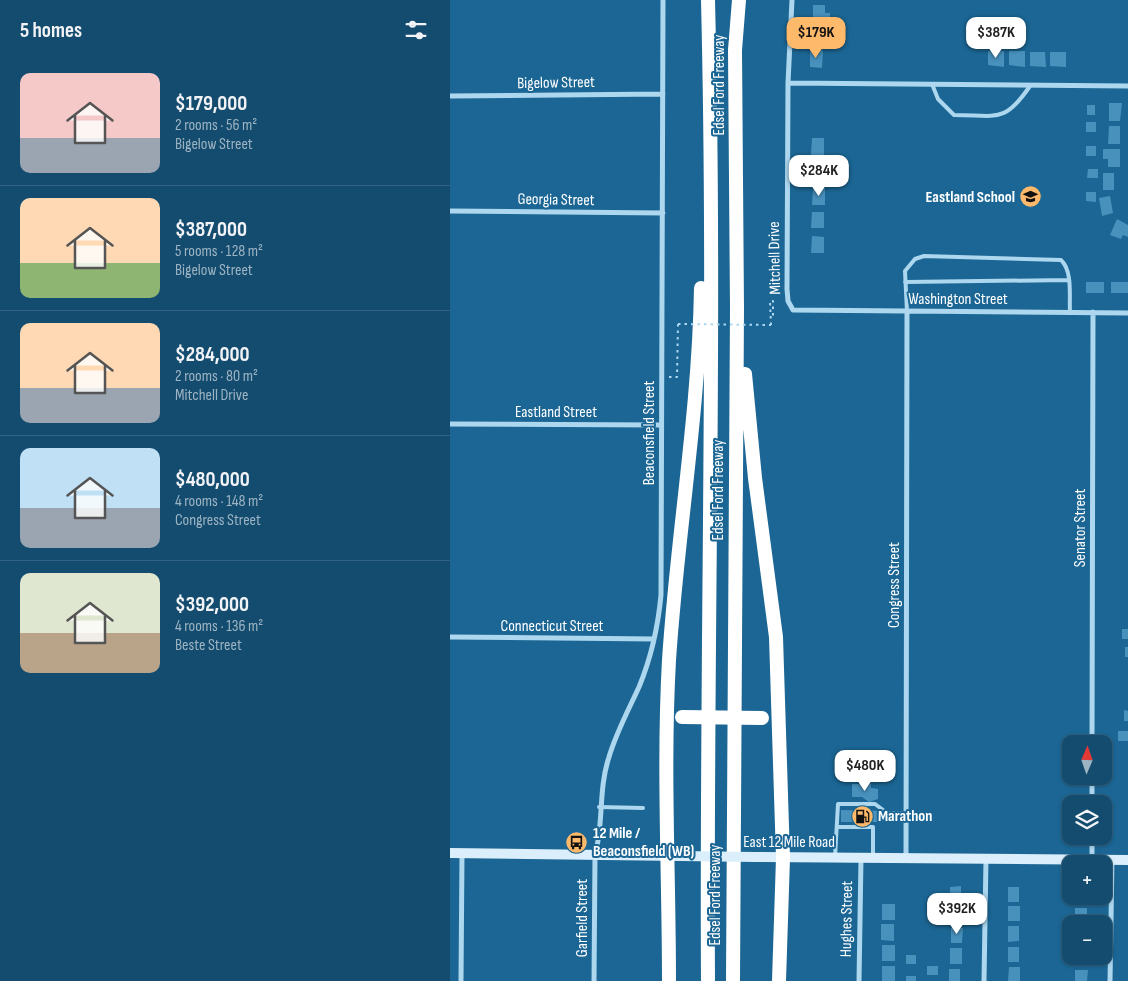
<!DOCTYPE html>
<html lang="en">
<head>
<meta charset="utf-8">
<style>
	:root { --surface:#144c6f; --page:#215677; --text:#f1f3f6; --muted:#9db4c3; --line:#336382; --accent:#ffb96b }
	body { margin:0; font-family:"Sofia Sans Condensed",sans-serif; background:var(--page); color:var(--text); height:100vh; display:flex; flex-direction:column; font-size:19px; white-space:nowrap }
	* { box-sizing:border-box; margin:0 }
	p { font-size:16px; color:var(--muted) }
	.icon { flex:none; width:28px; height:28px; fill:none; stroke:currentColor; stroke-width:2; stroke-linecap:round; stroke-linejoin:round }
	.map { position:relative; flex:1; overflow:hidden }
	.panel { display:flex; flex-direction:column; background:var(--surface); width:450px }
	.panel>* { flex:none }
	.needle { width:32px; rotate:2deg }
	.fabs { position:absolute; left:612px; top:735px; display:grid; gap:10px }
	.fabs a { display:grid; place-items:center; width:50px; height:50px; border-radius:10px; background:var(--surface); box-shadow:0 1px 4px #0004,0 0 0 1px var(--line); font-size:25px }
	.price { position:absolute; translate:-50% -42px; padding:0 11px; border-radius:10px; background:#fff; color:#222; font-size:16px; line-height:32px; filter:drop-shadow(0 1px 2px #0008) }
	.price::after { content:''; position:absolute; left:50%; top:30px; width:15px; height:11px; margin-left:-8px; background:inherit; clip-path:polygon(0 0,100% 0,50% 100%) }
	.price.on { background:var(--accent); color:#111 }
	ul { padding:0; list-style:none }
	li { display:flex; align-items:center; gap:15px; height:125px; padding:0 20px }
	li+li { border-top:1px solid var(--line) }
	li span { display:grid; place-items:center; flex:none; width:140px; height:100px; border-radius:10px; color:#555 }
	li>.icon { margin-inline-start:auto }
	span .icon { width:60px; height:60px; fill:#fffc; stroke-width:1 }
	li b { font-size:21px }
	h2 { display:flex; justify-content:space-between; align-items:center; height:60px; padding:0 20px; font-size:21px }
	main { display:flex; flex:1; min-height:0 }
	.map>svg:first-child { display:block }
	.building { fill:#4891bd }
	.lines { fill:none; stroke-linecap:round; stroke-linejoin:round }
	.path { stroke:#acd7ef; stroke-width:2; stroke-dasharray:2.5 4; stroke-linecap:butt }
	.lane { stroke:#acd7ef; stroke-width:4 }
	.street { stroke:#acd7ef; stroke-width:5 }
	.secondary { stroke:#daeefb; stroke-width:10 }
	.highway { stroke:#fff; stroke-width:14 }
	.path-bridge { stroke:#acd7ef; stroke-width:2; stroke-dasharray:2.5 4; stroke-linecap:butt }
	.secondary-bridge { stroke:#daeefb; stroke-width:10 }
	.highway-bridge { stroke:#fff; stroke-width:14 }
	.labels { text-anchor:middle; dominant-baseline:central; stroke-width:4; stroke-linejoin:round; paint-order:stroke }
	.street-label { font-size:16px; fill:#fff; stroke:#1b6694 }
	.poi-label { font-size:16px; font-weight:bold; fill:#fff; stroke:#1b6694; text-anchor:start }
</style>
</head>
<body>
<main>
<section class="panel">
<h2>5 homes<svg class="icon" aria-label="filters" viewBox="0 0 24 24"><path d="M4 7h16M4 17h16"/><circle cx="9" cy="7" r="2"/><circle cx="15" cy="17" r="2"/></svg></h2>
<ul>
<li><span style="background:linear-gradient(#f6c9c9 65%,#9aa5b1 0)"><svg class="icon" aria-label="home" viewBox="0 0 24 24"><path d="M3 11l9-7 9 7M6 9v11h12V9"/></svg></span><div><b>$179,000</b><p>2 rooms · 56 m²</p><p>Bigelow Street</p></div></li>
<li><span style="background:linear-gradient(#ffd9b3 65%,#8fb573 0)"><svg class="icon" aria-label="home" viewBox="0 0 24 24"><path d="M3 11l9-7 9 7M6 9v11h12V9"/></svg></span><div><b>$387,000</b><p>5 rooms · 128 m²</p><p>Bigelow Street</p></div></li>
<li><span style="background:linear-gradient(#ffd9b3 65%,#9aa5b1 0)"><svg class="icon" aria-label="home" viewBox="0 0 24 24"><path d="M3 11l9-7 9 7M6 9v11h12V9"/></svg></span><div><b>$284,000</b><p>2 rooms · 80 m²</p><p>Mitchell Drive</p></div></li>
<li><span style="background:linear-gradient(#bfe0f5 60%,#9aa5b1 0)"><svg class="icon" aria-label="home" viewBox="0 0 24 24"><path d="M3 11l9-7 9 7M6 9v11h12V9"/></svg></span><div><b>$480,000</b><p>4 rooms · 148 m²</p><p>Congress Street</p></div></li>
<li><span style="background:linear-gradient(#dfe7d0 60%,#b9a48a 0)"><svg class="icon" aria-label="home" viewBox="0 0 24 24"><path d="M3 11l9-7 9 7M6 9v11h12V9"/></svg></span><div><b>$392,000</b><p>4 rooms · 136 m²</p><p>Beste Street</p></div></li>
</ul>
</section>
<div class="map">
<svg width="678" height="981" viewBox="0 0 678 981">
	<rect width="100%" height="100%" fill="#1b6694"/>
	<path class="building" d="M363 5H375V13H380V22H363Z
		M362 27 374 28V45H362Z
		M360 50H373L372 68 360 67Z
		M538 51H554V67L538 65Z
		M559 51H575V67L559 65Z
		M580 52H595L596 67 580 66Z
		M600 52H616V67L600 66Z
		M659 103H672L670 121H659Z
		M637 105H645V115H637Z
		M636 122H646V132H636Z
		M659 126H670V144H658Z
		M362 138H374V155H361Z
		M636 146H646V156H636Z
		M653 149H670V167H658V159H653Z
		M362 162H374V179H361Z
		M638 169H648V178H637Z
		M653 173H664V190H653Z
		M363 188H375V205H362Z
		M636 192H646V202L636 201Z
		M660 196 663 213 652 216 649 198Z
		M362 212H374V228H361Z
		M667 219 678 225V237L673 235 671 239 660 235Z
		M362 236 374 237V253H361Z
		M636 282H654V293H636Z
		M661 282H678V293H661Z
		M672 629H678V639H672Z
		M675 647H678V657H675Z
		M674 710 678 711V721H674Z
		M668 731H678V741H668Z
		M402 784H421V788L428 789V799L419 802 412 797H402Z
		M391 810 433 811V822H391Z
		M511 886V902H500V887Z
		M558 887H569V902H558Z
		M626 896H638V903H626Z
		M432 904H445V920H432Z
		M558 906H570V921H558Z
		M500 907H512V922H500Z
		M625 908H637V924H625Z
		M431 924H444V941L431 940Z
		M558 926H569V941L558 942Z
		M501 928H513L512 943H501Z
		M432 945H445V961H432Z
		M558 947H569V962H558Z
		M500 948H512V964H500Z
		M456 955H466V964H456Z
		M625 956H637V965H625Z
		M432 966H445V981H432Z
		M477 966H488V975H477Z
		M559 967H570V981H558Z
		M499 969H510V981H499Z
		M625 970H638L637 981H625Z
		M456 976H466V981H456Z"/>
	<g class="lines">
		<path class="path" d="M321 325 320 301H323V319
			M219 377H227L228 324"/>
		<path class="lane" d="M482 84 488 99 504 115C547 115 554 124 580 86
			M455 282 619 280
			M457 312 455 271 465 259 474 256 611 260C623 271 619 297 620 312
			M149 807 193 808
			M387 827H423V856
			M385 857 388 804H425L437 813H456"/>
		<path class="street" d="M342 0 338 83 337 289 338 301 343 310 678 313
			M338 83 678 86
			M0 96 213 94
			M0 211 213 213
			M0 424 211 425
			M0 637 204 639
			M642 744 643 312
			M642 804V776
			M642 836V860
			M456 858 457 312
			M11 981 12 854
			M144 981 145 855C154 823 148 790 159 757 166 733 178 711 189 687 201 658 208 627 211 595L213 0
			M409 981 411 858
			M534 981 536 859
			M660 981 662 860"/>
		<path class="secondary" d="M0 853 230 856
			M305 857 678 860"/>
		<path class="highway" d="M295 374 305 478 326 637 333 858 329 981
			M219 981C219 874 213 767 219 660 227 536 249 413 251 288
			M258 981C256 654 266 327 258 0
			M283 981 287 309 285 50 289 0"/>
		<path class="path-bridge" d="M228 324 321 325"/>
		<path class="secondary-bridge" d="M230 856 305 857"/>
		<path class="highway-bridge" d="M232 717 312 718"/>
	</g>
	<defs>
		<symbol id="school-disc" viewBox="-11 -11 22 22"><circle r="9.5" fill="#ffb96b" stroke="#1b6694"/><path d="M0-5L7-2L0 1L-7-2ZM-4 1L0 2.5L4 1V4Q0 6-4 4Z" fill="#111"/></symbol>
		<symbol id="fuel-disc" viewBox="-11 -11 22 22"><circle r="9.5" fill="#ffb96b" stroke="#1b6694"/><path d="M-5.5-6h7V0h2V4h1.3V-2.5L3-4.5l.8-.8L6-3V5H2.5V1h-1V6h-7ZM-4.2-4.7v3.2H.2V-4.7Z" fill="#111"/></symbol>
		<symbol id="bus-disc" viewBox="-11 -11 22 22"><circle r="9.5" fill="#ffb96b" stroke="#1b6694"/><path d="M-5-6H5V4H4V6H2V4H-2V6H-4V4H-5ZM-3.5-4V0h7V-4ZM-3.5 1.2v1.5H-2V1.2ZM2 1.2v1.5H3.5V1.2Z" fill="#111"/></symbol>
	</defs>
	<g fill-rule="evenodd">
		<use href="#school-disc" x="568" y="184" width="25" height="25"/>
		<use href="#fuel-disc" x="400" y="804" width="25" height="25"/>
		<use href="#bus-disc" x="114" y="830" width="25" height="25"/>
	</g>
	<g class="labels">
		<g class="street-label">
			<text transform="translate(106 83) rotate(-1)">Bigelow Street</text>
			<text transform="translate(269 85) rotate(-90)">Edsel Ford Freeway</text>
			<text transform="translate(106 200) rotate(1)">Georgia Street</text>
			<text transform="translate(325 258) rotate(-91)">Mitchell Drive</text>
			<text x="508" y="299">Washington Street</text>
			<text x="106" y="412">Eastland Street</text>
			<text transform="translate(199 433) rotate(-90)">Beaconsfield Street</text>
			<text transform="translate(268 490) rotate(-90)">Edsel Ford Freeway</text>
			<text transform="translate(630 528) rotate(-90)">Senator Street</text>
			<text transform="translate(444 585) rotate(-90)">Congress Street</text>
			<text x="102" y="626">Connecticut Street</text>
			<text x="339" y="842">East 12 Mile Road</text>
			<text transform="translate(265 895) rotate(-90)">Edsel Ford Freeway</text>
			<text transform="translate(132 918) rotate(-90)">Garfield Street</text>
			<text transform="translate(397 919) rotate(-89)">Hughes Street</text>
		</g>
		<g class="poi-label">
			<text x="565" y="197" text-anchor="end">Eastland School</text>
			<text x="428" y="816">Marathon</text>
			<text x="143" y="833">12 Mile /<tspan x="143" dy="18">Beaconsfield (WB)</tspan></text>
		</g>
	</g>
</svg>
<div class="fabs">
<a><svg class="needle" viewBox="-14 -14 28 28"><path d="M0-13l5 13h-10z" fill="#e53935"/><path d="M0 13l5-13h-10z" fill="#9db4c3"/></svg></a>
<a><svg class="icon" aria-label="layers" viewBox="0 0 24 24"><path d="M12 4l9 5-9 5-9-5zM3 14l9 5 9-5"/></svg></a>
<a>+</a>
<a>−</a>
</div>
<b class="price on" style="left:366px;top:59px">$179K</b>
<b class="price" style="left:546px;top:59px">$387K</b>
<b class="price" style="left:369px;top:197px">$284K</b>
<b class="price" style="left:415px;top:792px">$480K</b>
<b class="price" style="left:507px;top:935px">$392K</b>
</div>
</main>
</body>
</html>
